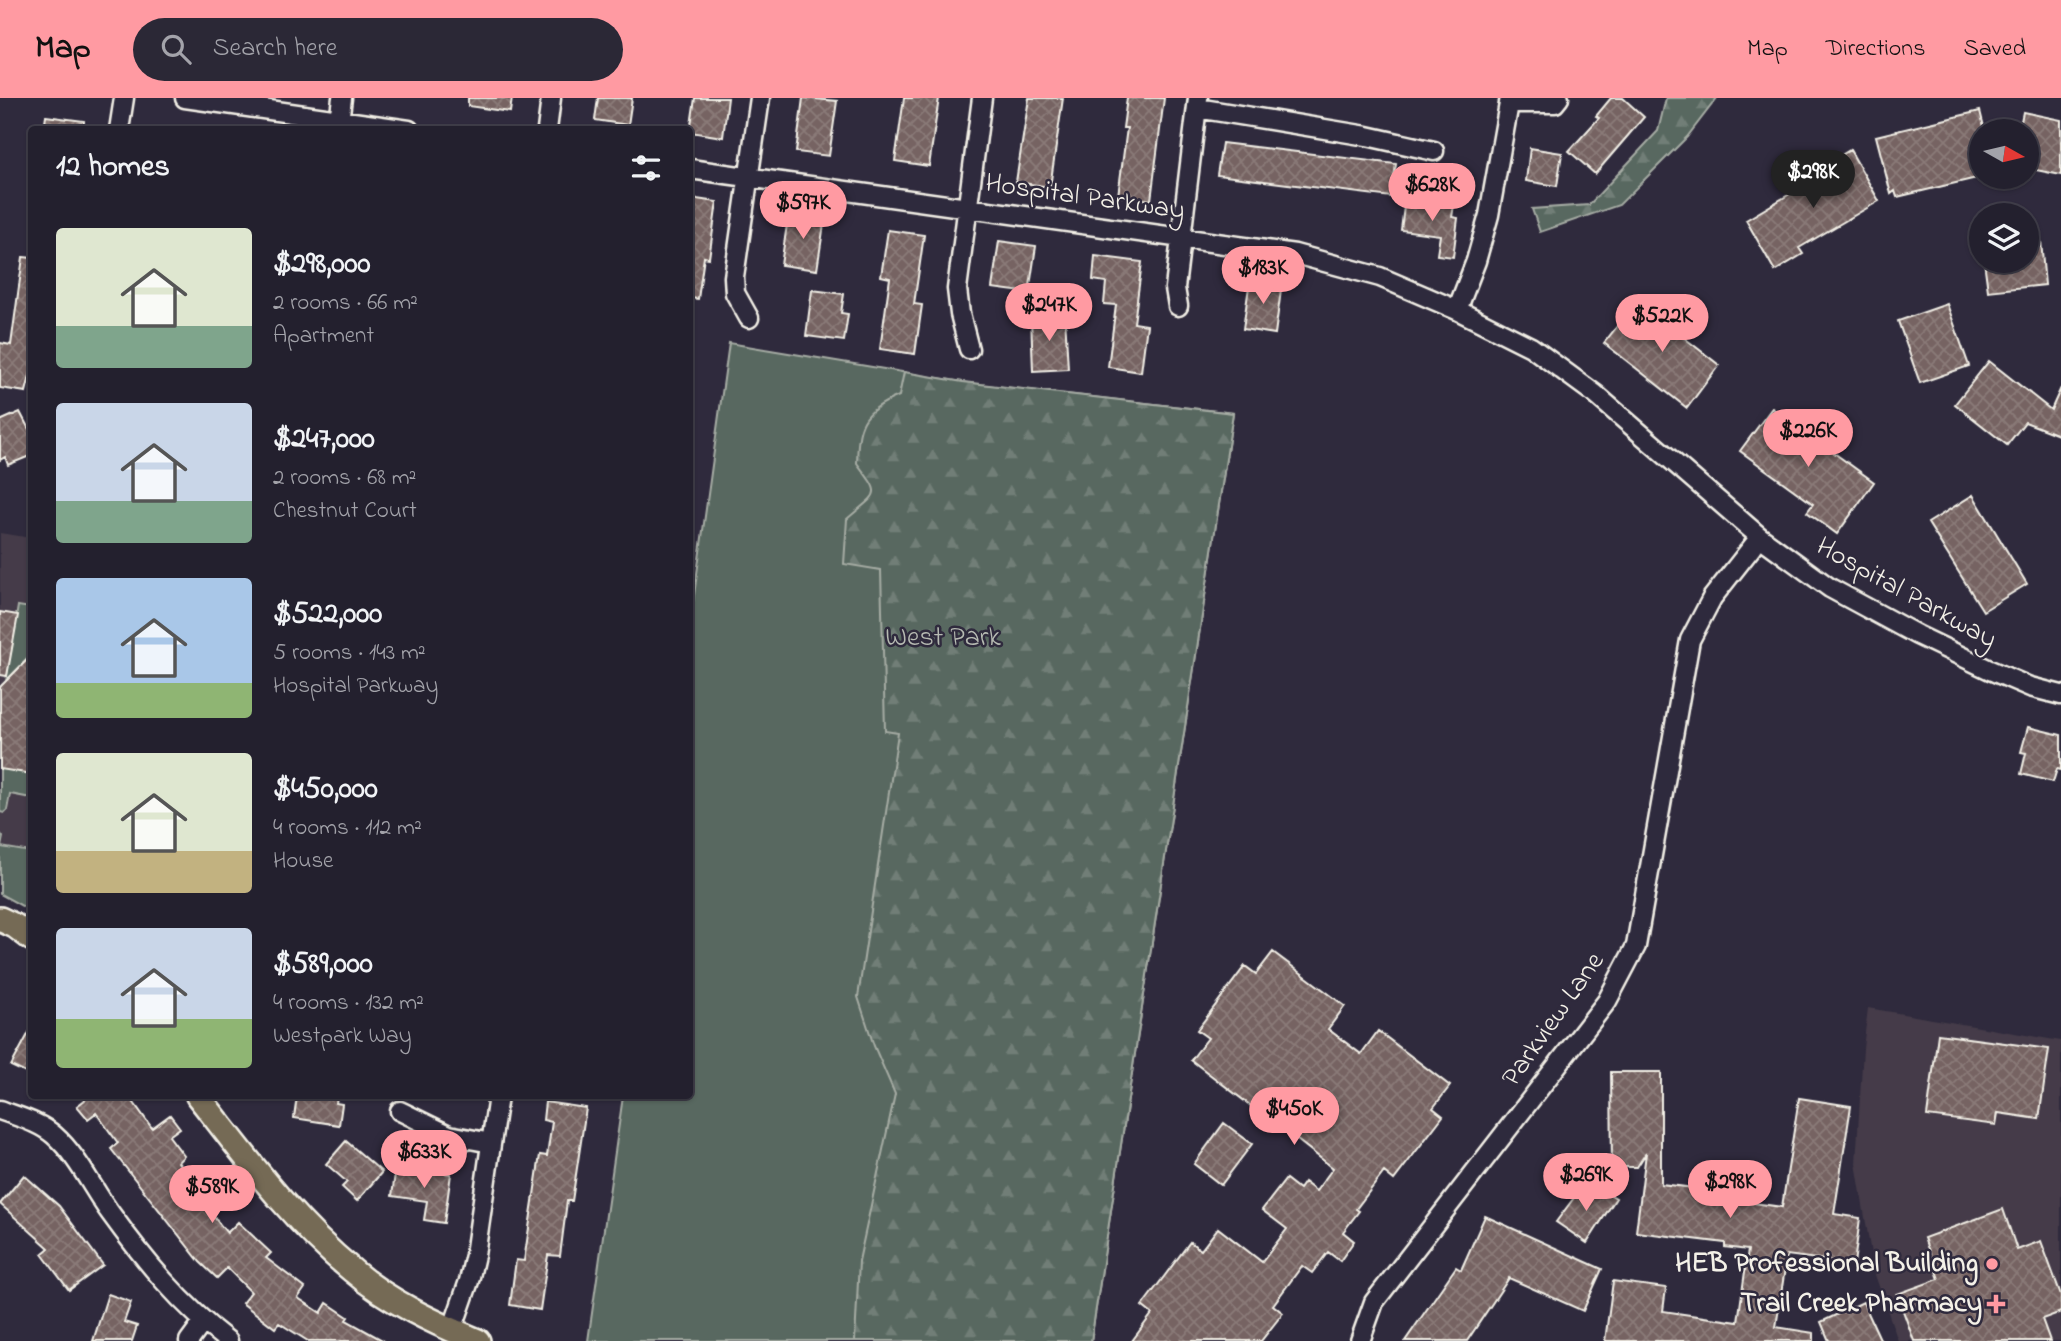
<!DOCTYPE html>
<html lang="en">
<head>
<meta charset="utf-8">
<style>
	:root { --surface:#23202e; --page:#2b2836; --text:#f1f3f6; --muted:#a3a3aa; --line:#403e4a; --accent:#ff9aa2 }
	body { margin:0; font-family:"Indie Flower",sans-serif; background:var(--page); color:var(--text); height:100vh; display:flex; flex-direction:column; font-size:26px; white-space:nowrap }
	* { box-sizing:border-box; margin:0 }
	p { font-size:23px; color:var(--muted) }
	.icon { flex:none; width:38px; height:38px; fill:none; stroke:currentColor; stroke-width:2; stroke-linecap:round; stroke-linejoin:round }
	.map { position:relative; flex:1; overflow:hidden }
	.details { position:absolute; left:28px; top:28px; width:665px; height:973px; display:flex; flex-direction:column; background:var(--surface); border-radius:7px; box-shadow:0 2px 5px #0004,0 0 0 2px var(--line) }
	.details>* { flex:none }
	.needle { width:46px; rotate:98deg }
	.fabs { position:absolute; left:1969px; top:21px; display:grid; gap:14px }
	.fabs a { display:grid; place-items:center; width:70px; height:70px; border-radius:50%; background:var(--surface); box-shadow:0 2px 5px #0004,0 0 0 2px var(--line); font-size:35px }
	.price { position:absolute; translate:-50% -60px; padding:0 16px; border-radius:24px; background:var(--accent); color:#111; font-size:23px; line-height:46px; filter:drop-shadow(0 2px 4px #0008) }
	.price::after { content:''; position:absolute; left:50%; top:42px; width:21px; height:16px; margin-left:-10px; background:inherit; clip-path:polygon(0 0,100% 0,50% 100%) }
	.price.active { background:#222; color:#fff }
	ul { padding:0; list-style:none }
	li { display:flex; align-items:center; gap:21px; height:175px; padding:0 28px }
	li span { display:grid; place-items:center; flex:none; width:196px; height:140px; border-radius:7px; color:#555 }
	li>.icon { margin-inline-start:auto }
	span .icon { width:84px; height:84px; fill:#fffc; stroke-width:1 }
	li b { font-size:30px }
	h2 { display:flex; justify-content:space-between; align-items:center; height:84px; padding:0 28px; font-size:30px }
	header { display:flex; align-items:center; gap:42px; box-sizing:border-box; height:98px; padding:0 35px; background:var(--accent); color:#111 }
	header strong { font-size:33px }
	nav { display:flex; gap:38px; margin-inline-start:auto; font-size:24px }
	.search { width:490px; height:63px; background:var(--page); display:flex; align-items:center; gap:18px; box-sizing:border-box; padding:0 24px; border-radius:38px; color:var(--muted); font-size:26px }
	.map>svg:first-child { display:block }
	.built { fill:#443b48 }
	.green { fill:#586860; stroke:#a6aca4; stroke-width:2 }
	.forest { fill:url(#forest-firs); stroke:#a6aca4; stroke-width:2 }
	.building { fill:url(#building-cross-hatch); stroke:#f4f1e8; stroke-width:2 }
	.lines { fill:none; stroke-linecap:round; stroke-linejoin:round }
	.minor-casing { stroke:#f4f1e8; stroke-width:23 }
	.major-casing { stroke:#f4f1e8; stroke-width:28 }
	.minor { stroke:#2f2a3d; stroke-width:18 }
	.major { stroke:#756a55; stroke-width:23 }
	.poi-dot { fill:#ff9aa2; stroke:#2f2a3d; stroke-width:2.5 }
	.labels { text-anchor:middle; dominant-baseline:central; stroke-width:5; stroke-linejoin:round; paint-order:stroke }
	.street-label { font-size:28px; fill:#f4f1e8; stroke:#2f2a3d }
	.park-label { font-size:28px; fill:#b6bab2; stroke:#2f2a3d }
	.poi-label { font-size:28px; font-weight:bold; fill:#f4f1e8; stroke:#2f2a3d; text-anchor:end }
</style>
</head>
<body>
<header>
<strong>Map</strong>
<div class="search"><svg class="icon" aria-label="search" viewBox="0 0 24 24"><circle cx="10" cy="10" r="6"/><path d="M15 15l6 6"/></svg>Search here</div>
<nav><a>Map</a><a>Directions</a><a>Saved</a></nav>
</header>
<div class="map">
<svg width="2061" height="1243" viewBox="0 0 2061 1243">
	<defs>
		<pattern id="forest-firs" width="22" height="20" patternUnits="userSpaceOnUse" patternTransform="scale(1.75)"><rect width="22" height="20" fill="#586860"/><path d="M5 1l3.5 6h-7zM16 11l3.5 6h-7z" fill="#717e77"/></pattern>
		<pattern id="building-cross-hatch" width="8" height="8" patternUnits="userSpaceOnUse" patternTransform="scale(1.75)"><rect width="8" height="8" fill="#766362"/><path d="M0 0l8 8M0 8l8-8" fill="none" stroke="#8a7a78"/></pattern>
	</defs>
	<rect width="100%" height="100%" fill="#2f2a3d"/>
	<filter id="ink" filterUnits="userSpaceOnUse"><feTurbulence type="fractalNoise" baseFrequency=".0143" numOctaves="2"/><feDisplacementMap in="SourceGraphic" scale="14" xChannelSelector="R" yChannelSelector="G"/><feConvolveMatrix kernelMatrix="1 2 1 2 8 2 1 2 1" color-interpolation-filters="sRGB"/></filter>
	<g filter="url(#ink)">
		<path class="built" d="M0 435 31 440V813L0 796Z
			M1868 910 2061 943V1243H1898L1874 1174 1856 1065 1863 950Z"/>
		<path class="green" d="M729 245 968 285 1233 315 1091 1243H588L623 998H690V526Z
			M18 508 31 510V557L6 583Z
			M0 671H21V674L31 676V700L10 696 7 712 4 715 0 714Z
			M0 735 3 739 1 749 31 754V813L0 796Z"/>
		<path class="forest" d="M1666 0H1717L1687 39 1619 107 1540 134 1532 111 1589 107 1658 33Z
			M904 274 963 284 1233 315 1091 1243H855L859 1163 895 996 874 948 858 899 898 635 885 633 881 472 844 466 847 421C879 393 883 400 857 365 858 328 861 313 899 298Z"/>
		<path class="building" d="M468 0H512L510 14 468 8Z
			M598 0H632L628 27 595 22Z
			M695 0H728L723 39 690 34Z
			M803 0 837 3 829 58 796 54Z
			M904 0H939L929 68 895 63Z
			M1029 0H1063L1050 89 1016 84Z
			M1127 0H1164L1151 102 1118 98 1127 30H1123Z
			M1611 0H1623L1644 19 1595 76 1569 53 1599 20 1596 18Z
			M1980 13 1985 33H1981V79L1897 99 1895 93 1891 96 1876 38Z
			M2023 14 2061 22V77L2026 70V33H2019Z
			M46 18 84 23 83 32H44Z
			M1222 45 1396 66 1391 99 1217 77Z
			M1530 50 1562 55 1557 88 1526 83Z
			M1850 52 1879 103 1799 150 1803 156 1775 173 1746 122 1822 77 1818 71Z
			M690 100 717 104 709 160 704 159 698 201 690 200Z
			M1405 101 1454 107 1452 119 1458 120 1453 159 1437 157 1440 137 1401 132Z
			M789 113 825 119 817 172 781 167Z
			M888 132 924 137 914 206 922 207 915 256 880 251 890 180 881 178Z
			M999 143 1036 148 1029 195 992 190Z
			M2041 143 2045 187 1988 193 1984 163H2026V145Z
			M1095 158 1142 164 1134 225 1147 227 1141 274 1108 269 1116 207 1104 206 1106 184 1093 182Z
			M23 159 32 160V270L26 294 0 290V245L11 247Z
			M1250 181 1282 185 1275 236 1243 231Z
			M812 192 844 196 841 215 848 216 844 243 806 238Z
			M1637 203 1719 267 1687 310 1604 245Z
			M1947 206 1969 268 1920 285 1898 223Z
			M1065 217 1068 271 1033 273 1031 219Z
			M1989 263 2051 312 2061 290V338L2025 324 2007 347 1955 306Z
			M1772 310 1874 384 1837 436 1807 414 1813 406 1740 353Z
			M20 314 32 337V357L8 367 5 359 0 362V323Z
			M1973 397 2027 486 1983 513 1928 425Z
			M0 514 18 517 7 578 0 577Z
			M32 557V676L0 671V589Z
			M2028 629 2061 637V672L2057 671 2053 684 2021 676 2026 655 2021 654Z
			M1273 854 1345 908 1328 931 1361 956 1378 933 1450 988 1433 1010 1443 1018 1394 1082 1384 1074 1356 1111 1359 1113 1343 1134 1354 1143 1340 1163 1328 1154 1312 1175 1302 1168 1273 1207 1283 1215 1261 1243H1132L1152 1216 1142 1208 1190 1144 1201 1152 1218 1130 1262 1164 1287 1131 1262 1112 1286 1081 1299 1091 1304 1084 1316 1093 1333 1070 1296 1041 1312 1020 1290 1002 1279 995 1263 1017 1191 962 1208 940 1197 932 1245 868 1256 876Z
			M32 929V978L11 968Z
			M1938 936 2049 951 2039 1021 1998 1015 1996 1027 1927 1018Z
			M1611 974H1661V1086L1711 1092V1099L1782 1109 1799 1000 1851 1008 1834 1116 1860 1120 1854 1166 1787 1157 1776 1229 1814 1235V1243H1605L1613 1183 1666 1190 1663 1213 1738 1224 1748 1152 1725 1149V1145L1636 1134 1646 1055 1637 1069H1612Z
			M90 998H129L152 1030 170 1017 180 1030 169 1038 184 1058 178 1064 194 1085 189 1089 227 1135 238 1124 271 1155 266 1160 305 1190 298 1200 321 1215 327 1205 348 1219 346 1222 384 1243H308L279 1225 275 1230 242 1205 251 1194 227 1170 217 1180 200 1164 111 1051 118 1045 96 1015 88 1021 77 1008Z
			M297 998H337L336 1005 342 1006 339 1027 294 1020Z
			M545 1004 586 1010 572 1103H567L560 1158 548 1157 540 1212 510 1207 516 1162 524 1163 540 1057 547 1058 552 1024 543 1022Z
			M1224 1025 1252 1046 1221 1087 1194 1066Z
			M346 1043 382 1074 357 1103 342 1089 347 1084 326 1066Z
			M396 1068 451 1076 444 1125 424 1122 427 1103 392 1098Z
			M24 1077 59 1108 103 1167 69 1192 42 1156 49 1150 0 1106Z
			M1596 1088 1616 1100 1587 1145 1556 1124 1582 1089 1591 1095Z
			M2003 1111 2017 1152 2041 1143 2061 1197V1214L2042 1221 2050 1243H1914L1897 1196 1939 1181 1924 1140Z
			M1485 1118 1602 1171 1583 1213 1509 1180 1467 1243H1405L1456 1169 1461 1172Z
			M108 1196 131 1204 124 1224 137 1228 132 1243H93Z
			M1863 1204 1881 1243H1829L1821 1224Z"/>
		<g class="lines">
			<defs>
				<path id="minor" d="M185 0 409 32
					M1509 5H1555L1559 0
					M1197 10 1367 38 1434 53
					M338 31 342 0
					M119 32 124 0
					M547 32 551 0
					M690 71 1295 156 1380 179 1457 212 1531 249 1595 296 1760 439 1830 490 1917 537 1990 572 2030 589 2061 597
					M1178 208 1175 190 1198 0
					M1457 212 1476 163 1489 117 1510 0
					M749 220 735 195 734 179 760 0
					M969 251 960 216 957 191 982 0
					M0 1012C18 1019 39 1024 54 1037 78 1058 92 1090 111 1116 145 1163 181 1207 228 1243
					M400 1013 449 1037 491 1045
					M452 1232 469 1183 475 1157 498 998
					M189 1243 203 1224
					M1360 1243 1374 1204 1607 903 1636 848 1690 542 1712 500 1760 439"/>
				<path id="major" d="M0 821 15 828 32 841
					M198 998C246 1059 292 1123 353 1173 389 1204 435 1225 478 1243"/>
			</defs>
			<use href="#minor" class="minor-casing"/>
			<use href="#major" class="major-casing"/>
			<use href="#minor" class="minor"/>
			<use href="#major" class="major"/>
		</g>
	</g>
	<g class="poi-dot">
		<circle cx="1992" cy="1166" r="7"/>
		<path d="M1992.5 1195.5h7v7h7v7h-7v7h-7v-7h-7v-7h7z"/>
	</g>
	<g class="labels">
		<g class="street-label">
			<text transform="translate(1085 100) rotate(8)">Hospital Parkway</text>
			<text transform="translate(1906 496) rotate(29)">Hospital Parkway</text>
			<text transform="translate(1554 922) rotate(-55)">Parkview Lane</text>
		</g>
		<g class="park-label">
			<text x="943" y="540">West Park</text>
		</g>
		<g class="poi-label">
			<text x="1978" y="1166">HEB Professional Building</text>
			<text x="1982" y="1206">Trail Creek Pharmacy</text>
		</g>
	</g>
</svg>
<div class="fabs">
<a><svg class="needle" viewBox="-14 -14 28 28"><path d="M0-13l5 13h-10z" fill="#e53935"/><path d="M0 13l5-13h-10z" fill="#a3a3aa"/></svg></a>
<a><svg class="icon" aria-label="layers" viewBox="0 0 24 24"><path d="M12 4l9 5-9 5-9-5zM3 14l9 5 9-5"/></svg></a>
</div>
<b class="price active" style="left:1813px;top:112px">$298K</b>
<b class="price" style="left:1432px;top:125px">$628K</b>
<b class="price" style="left:803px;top:143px">$597K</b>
<b class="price" style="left:1263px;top:208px">$183K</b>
<b class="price" style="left:1049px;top:245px">$247K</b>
<b class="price" style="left:1662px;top:256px">$522K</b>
<b class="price" style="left:1808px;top:371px">$226K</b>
<b class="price" style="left:1294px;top:1049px">$450K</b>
<b class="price" style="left:424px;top:1092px">$633K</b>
<b class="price" style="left:1586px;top:1115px">$269K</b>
<b class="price" style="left:1730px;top:1122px">$298K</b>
<b class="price" style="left:212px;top:1127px">$589K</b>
<section class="details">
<h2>12 homes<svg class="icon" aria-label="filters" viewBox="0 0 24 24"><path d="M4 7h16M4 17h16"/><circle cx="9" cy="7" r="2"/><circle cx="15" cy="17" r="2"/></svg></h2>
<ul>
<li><span style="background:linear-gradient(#dfe7d0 70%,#7fa58c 0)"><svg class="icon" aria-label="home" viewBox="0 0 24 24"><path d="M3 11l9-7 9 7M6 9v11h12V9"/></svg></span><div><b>$298,000</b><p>2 rooms · 66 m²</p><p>Apartment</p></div></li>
<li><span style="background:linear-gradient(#c9d6e8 70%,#7fa58c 0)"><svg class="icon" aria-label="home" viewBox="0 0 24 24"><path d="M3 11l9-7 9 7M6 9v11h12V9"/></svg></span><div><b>$247,000</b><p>2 rooms · 68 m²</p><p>Chestnut Court</p></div></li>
<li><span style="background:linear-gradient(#a9c7e8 75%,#8fb573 0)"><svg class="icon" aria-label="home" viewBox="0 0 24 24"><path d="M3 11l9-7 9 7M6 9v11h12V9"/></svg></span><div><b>$522,000</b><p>5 rooms · 143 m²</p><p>Hospital Parkway</p></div></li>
<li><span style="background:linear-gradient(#dfe7d0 70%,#c2b280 0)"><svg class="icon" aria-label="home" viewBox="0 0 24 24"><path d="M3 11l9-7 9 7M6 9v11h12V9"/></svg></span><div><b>$450,000</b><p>4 rooms · 112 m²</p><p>House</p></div></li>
<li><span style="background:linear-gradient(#c9d6e8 65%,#8fb573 0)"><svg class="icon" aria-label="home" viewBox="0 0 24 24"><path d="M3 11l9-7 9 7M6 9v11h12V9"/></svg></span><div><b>$589,000</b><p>4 rooms · 132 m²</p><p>Westpark Way</p></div></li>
</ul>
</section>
</div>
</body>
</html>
